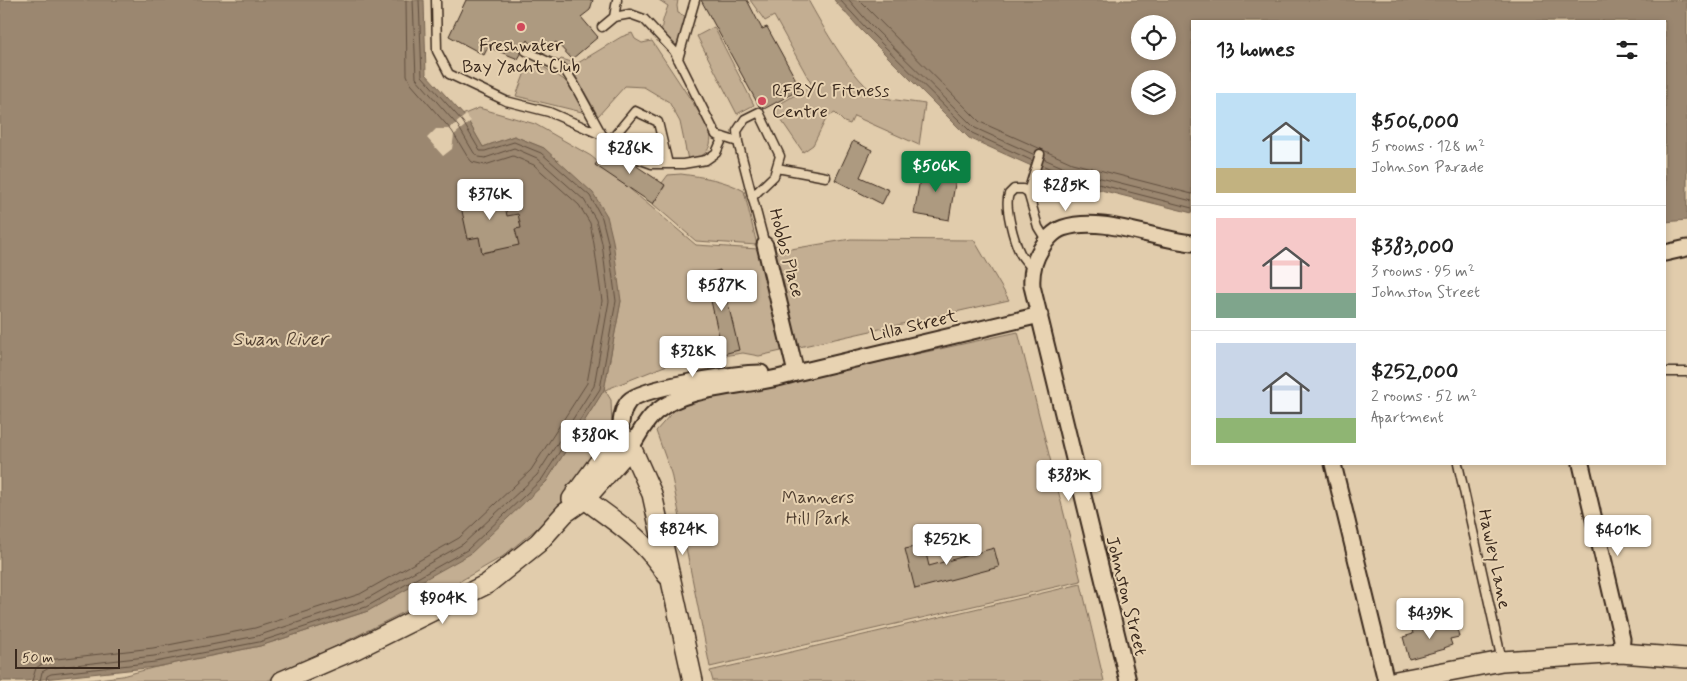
<!DOCTYPE html>
<html lang="en">
<head>
<meta charset="utf-8">
<style>
	:root { --surface:#fff; --page:#f6f6f6; --text:#222; --muted:#767676; --line:#e0e0e0; --accent:#0b8043 }
	body { margin:0; font-family:Mynerve,sans-serif; background:var(--page); color:var(--text); height:100vh; display:flex; flex-direction:column; font-size:19px; white-space:nowrap }
	* { box-sizing:border-box; margin:0 }
	p { font-size:16px; color:var(--muted) }
	.icon { flex:none; width:28px; height:28px; fill:none; stroke:currentColor; stroke-width:2; stroke-linecap:round; stroke-linejoin:round }
	.map { position:relative; flex:1; overflow:hidden }
	.details { position:absolute; left:1191px; top:20px; width:475px; height:445px; display:flex; flex-direction:column; background:var(--surface); border-radius:0px; box-shadow:0 2px 8px #0003 }
	.details>* { flex:none }
	.buttons { position:absolute; left:1131px; top:15px; display:grid; gap:10px }
	.buttons a { display:grid; place-items:center; width:45px; height:45px; border-radius:50%; background:var(--surface); box-shadow:0 2px 8px #0003; font-size:25px }
	.scale { position:absolute; left:15px; bottom:12px; width:105px; box-sizing:border-box; padding-left:5px; border:2px solid #3b2a1e; border-top:0; font-size:14px; line-height:18px; white-space:nowrap; color:#3b2a1e; -webkit-text-stroke:4px #e8d3b2; paint-order:stroke }
	.price { position:absolute; translate:-50% -42px; padding:0 11px; border-radius:5px; background:#fff; color:#222; font-size:16px; line-height:32px; filter:drop-shadow(0 1px 2px #0008) }
	.price::after { content:''; position:absolute; left:50%; top:30px; width:15px; height:11px; margin-left:-8px; background:inherit; clip-path:polygon(0 0,100% 0,50% 100%) }
	.price.current { background:var(--accent); color:#fff }
	ul { padding:0; list-style:none }
	li { display:flex; align-items:center; gap:15px; height:125px; padding:0 25px }
	li+li { border-top:1px solid var(--line) }
	li span { display:grid; place-items:center; flex:none; width:140px; height:100px; border-radius:0px; color:#555 }
	li>.icon { margin-inline-start:auto }
	span .icon { width:60px; height:60px; fill:#fffc; stroke-width:1 }
	li b { font-size:21px }
	h2 { display:flex; justify-content:space-between; align-items:center; height:60px; padding:0 25px; font-size:21px }
	.map>svg:first-child { display:block }
	.green { fill:#c3ae92; stroke:#7f6c58 }
	.water { fill:#9b8770; stroke:#75624f; fill-rule:evenodd }
	.pier { fill:#e1ccac }
	.lines { fill:none; stroke-linecap:round; stroke-linejoin:round }
	.shore { stroke:#614f3f; stroke-width:1 }
	.building { fill:#ad9a80; stroke:#3b2a1e }
	.service-casing { stroke:#3b2a1e; stroke-width:11 }
	.minor-casing { stroke:#3b2a1e; stroke-width:19 }
	.tertiary-casing { stroke:#3b2a1e; stroke-width:22 }
	.service { stroke:#e8d3b2; stroke-width:8 }
	.minor { stroke:#e8d3b2; stroke-width:15 }
	.tertiary { stroke:#e8d3b2; stroke-width:19 }
	.poi-dot { fill:#d1495b; stroke:#e8d3b2; stroke-width:2 }
	.labels { text-anchor:middle; dominant-baseline:central; stroke-width:4; stroke-linejoin:round; paint-order:stroke }
	.poi-label { font-size:18px; fill:#3b2a1e; stroke:#e8d3b2 }
	.street-label { font-size:18px; fill:#3b2a1e; stroke:#e8d3b2 }
	.park-label { font-size:18px; fill:#4f3e2f; stroke:#e8d3b2 }
	.water-label { font-size:19px; font-style:italic; fill:#534132; stroke:#e8d3b2 }
</style>
</head>
<body>
<div class="map">
<svg width="1687" height="681" viewBox="0 0 1687 681">
	<rect width="100%" height="100%" fill="#e1ccac"/>
	<filter id="ink" filterUnits="userSpaceOnUse"><feTurbulence type="fractalNoise" baseFrequency=".02" numOctaves="2"/><feDisplacementMap in="SourceGraphic" scale="10" xChannelSelector="R" yChannelSelector="G"/><feConvolveMatrix kernelMatrix="1 2 1 2 8 2 1 2 1" color-interpolation-filters="sRGB"/></filter>
	<g filter="url(#ink)">
		<path class="green" d="M659 0H678L677 6 678 13 687 17 678 45C654 40 662 22 668 6Z
			M750 0H808C822 25 854 83 879 96 888 100 914 102 925 104L919 145 854 116 850 124 844 122 835 113 827 117 813 145 803 152 773 108 812 85 774 16 765 21Z
			M714 27 754 105 737 114 697 36Z
			M632 33 635 39 642 43 652 41 710 129C713 148 707 157 688 160L680 122 669 102 644 87 625 86 598 116 574 73 559 61 561 59C567 60 572 63 578 63L621 37Z
			M537 63 563 79 568 84 586 113 516 96 527 67Z
			M479 108 535 124 591 156 696 245 758 249 772 244 785 250 851 239 974 240 1009 300 759 356 743 353 672 363 605 390 611 400 612 428 603 452 546 521 502 557 422 603 267 681H82L122 676 156 667 260 646 368 611 546 482 604 390 621 301 554 158 544 148 514 136 483 147 467 119 462 115Z
			M681 174C703 177 725 180 744 191L757 245 696 241 653 204 665 186 662 183 668 175Z
			M1018 332 1081 581 710 667 671 473 656 431 684 399 792 381Z
			M1081 584 1104 681H713L710 671Z"/>
		<path class="water" d="M0 0H424L426 74 467 119 483 147 514 136 544 148 593 193 607 216 613 241 621 301 604 390 546 482 470 554 368 611 260 646 156 667 25 681H0Z
			M834 0H1687V220L1665 222V21H1192V213L1065 181 969 138 861 30ZM1140 24H1168V51H1140ZM1140 79H1168V106H1140Z"/>
		<path class="pier" d="M466 115 471 121 454 135 452 149 443 156 427 138 436 129H449Z"/>
		<g class="lines">
			<path class="shore" d="M840 0 865 27 972 133 1033 161
				M849 0 869 23 975 128 1035 155
				M859 0 980 122 1041 149
				M1043 150 1072 163 1192 194
				M1044 159 1069 170 1192 201
				M1042 165 1067 176 1192 208
				M32 681 36 668 48 660 153 648 255 628 360 594 459 538 531 470 587 383 602 301 594 244 590 223 579 205 534 165 513 156 485 165 472 162 467 156 452 131 411 84 407 75 406 0
				M40 681 42 672 49 668 154 656 257 636 363 601 463 544 537 475 594 386 609 301 602 243 596 220 584 200 537 158 514 148 485 158 479 157 474 153 458 126 416 78 413 0
				M46 681 47 676 51 674 155 662 259 642 366 607 467 550 542 479 600 389 616 301 608 242 602 218 590 196 541 153 514 142 485 151H480L463 122 422 76 419 0"/>
		</g>
		<path class="building" d="M466 0H593L590 10 581 17 598 37 572 59 556 42 543 53 535 49 528 40 525 45 521 48V54L518 59 488 47 484 55 449 36Z
			M701 0H747L762 29 767 27 801 89 764 109 759 106Z
			M853 141 872 150 860 177 889 190 882 204 835 180Z
			M608 147 665 185 653 204 595 165Z
			M922 167 957 172 949 220 914 214Z
			M502 189 507 216 518 214 521 228 515 229 519 245 482 253 479 237 468 239 459 197Z
			M720 270 739 350 723 354 705 274Z
			M924 545 929 566 994 548 999 567 915 589 905 549Z
			M1456 623 1459 637 1450 639 1452 645 1444 648 1445 649 1409 659 1403 637 1413 634 1412 630 1425 627V630Z"/>
		<g class="lines">
			<defs>
				<path id="service" d="M436 0 437 51 449 74 506 101 549 112 602 135
					M617 0 614 17 630 14 644 19 674 51 716 135 738 142
					M602 27 614 17
					M526 51 565 70 574 84 602 135 630 156 652 164H683L706 160 716 153 723 137
					M678 59 695 0
					M610 141 635 111 658 122 668 164
					M777 168 826 177
					M1028 192 1023 189H1014L1009 194C1004 206 1014 241 1020 253 1023 259 1028 264 1033 269
					M1028 192 1038 227 1046 240
					M1028 192 1040 154
					M752 197 774 176 780 156 759 112 745 119 737 131 738 142 765 245
					M1665 372H1687
					M1458 464 1502 661"/>
				<path id="minor" d="M765 245 796 373
					M1665 253 1687 248
					M620 434C621 423 621 410 629 401 642 387 739 373 761 373
					M631 447C639 435 645 421 656 412 690 383 753 388 796 373L1040 315
					M1333 464 1386 681
					M1581 464 1622 639 1621 653
					M1128 681 1032 286C1031 272 1034 260 1041 249 1045 241 1054 231 1063 228 1102 215 1152 239 1192 243"/>
				<path id="tertiary" d="M576 492C612 521 641 534 667 575
					M572 499 620 434 631 447 652 494 693 681
					M282 681 356 649 487 584 538 543 565 513 585 499 631 447
					M1396 681 1502 661 1621 653 1687 658"/>
			</defs>
			<use href="#service" class="service-casing"/>
			<use href="#minor" class="minor-casing"/>
			<use href="#tertiary" class="tertiary-casing"/>
			<use href="#service" class="service"/>
			<use href="#minor" class="minor"/>
			<use href="#tertiary" class="tertiary"/>
		</g>
	</g>
	<g class="poi-dot">
		<circle cx="521" cy="27" r="5"/>
		<circle cx="762" cy="101" r="5"/>
	</g>
	<g class="labels">
		<g class="poi-label">
			<text x="521" y="46">Freshwater<tspan x="521" dy="21">Bay Yacht Club</tspan></text>
			<text x="772" y="91" text-anchor="start">RFBYC Fitness<tspan x="772" dy="21">Centre</tspan></text>
		</g>
		<g class="street-label">
			<text transform="translate(786 253) rotate(75)">Hobbs Place</text>
			<text transform="translate(914 326) rotate(-13)">Lilla Street</text>
			<text transform="translate(1494 559) rotate(78)">Hawley Lane</text>
			<text transform="translate(1126 596) rotate(76)">Johnston Street</text>
		</g>
		<g class="park-label">
			<text x="818" y="498">Manners<tspan x="818" dy="21">Hill Park</tspan></text>
		</g>
		<g class="water-label">
			<text x="280" y="339">Swan River</text>
		</g>
	</g>
</svg>
<div class="buttons">
<a><svg class="icon" aria-label="locate" viewBox="0 0 24 24"><circle cx="12" cy="12" r="6"/><path d="M12 2v4M12 18v4M2 12h4M18 12h4"/></svg></a>
<a><svg class="icon" aria-label="layers" viewBox="0 0 24 24"><path d="M12 4l9 5-9 5-9-5zM3 14l9 5 9-5"/></svg></a>
</div>
<div class="scale">50 m</div>
<b class="price" style="left:630px;top:175px">$286K</b>
<b class="price current" style="left:936px;top:193px">$506K</b>
<b class="price" style="left:1066px;top:212px">$285K</b>
<b class="price" style="left:490px;top:221px">$376K</b>
<b class="price" style="left:722px;top:312px">$587K</b>
<b class="price" style="left:693px;top:378px">$328K</b>
<b class="price" style="left:595px;top:462px">$380K</b>
<b class="price" style="left:1069px;top:502px">$383K</b>
<b class="price" style="left:683px;top:556px">$824K</b>
<b class="price" style="left:1618px;top:557px">$401K</b>
<b class="price" style="left:947px;top:566px">$252K</b>
<b class="price" style="left:443px;top:625px">$904K</b>
<b class="price" style="left:1430px;top:640px">$439K</b>
<section class="details">
<h2>13 homes<svg class="icon" aria-label="filters" viewBox="0 0 24 24"><path d="M4 7h16M4 17h16"/><circle cx="9" cy="7" r="2"/><circle cx="15" cy="17" r="2"/></svg></h2>
<ul>
<li><span style="background:linear-gradient(#bfe0f5 75%,#c2b280 0)"><svg class="icon" aria-label="home" viewBox="0 0 24 24"><path d="M3 11l9-7 9 7M6 9v11h12V9"/></svg></span><div><b>$506,000</b><p>5 rooms · 128 m²</p><p>Johnson Parade</p></div></li>
<li><span style="background:linear-gradient(#f6c9c9 75%,#7fa58c 0)"><svg class="icon" aria-label="home" viewBox="0 0 24 24"><path d="M3 11l9-7 9 7M6 9v11h12V9"/></svg></span><div><b>$383,000</b><p>3 rooms · 95 m²</p><p>Johnston Street</p></div></li>
<li><span style="background:linear-gradient(#c9d6e8 75%,#8fb573 0)"><svg class="icon" aria-label="home" viewBox="0 0 24 24"><path d="M3 11l9-7 9 7M6 9v11h12V9"/></svg></span><div><b>$252,000</b><p>2 rooms · 52 m²</p><p>Apartment</p></div></li>
</ul>
</section>
</div>
</body>
</html>
